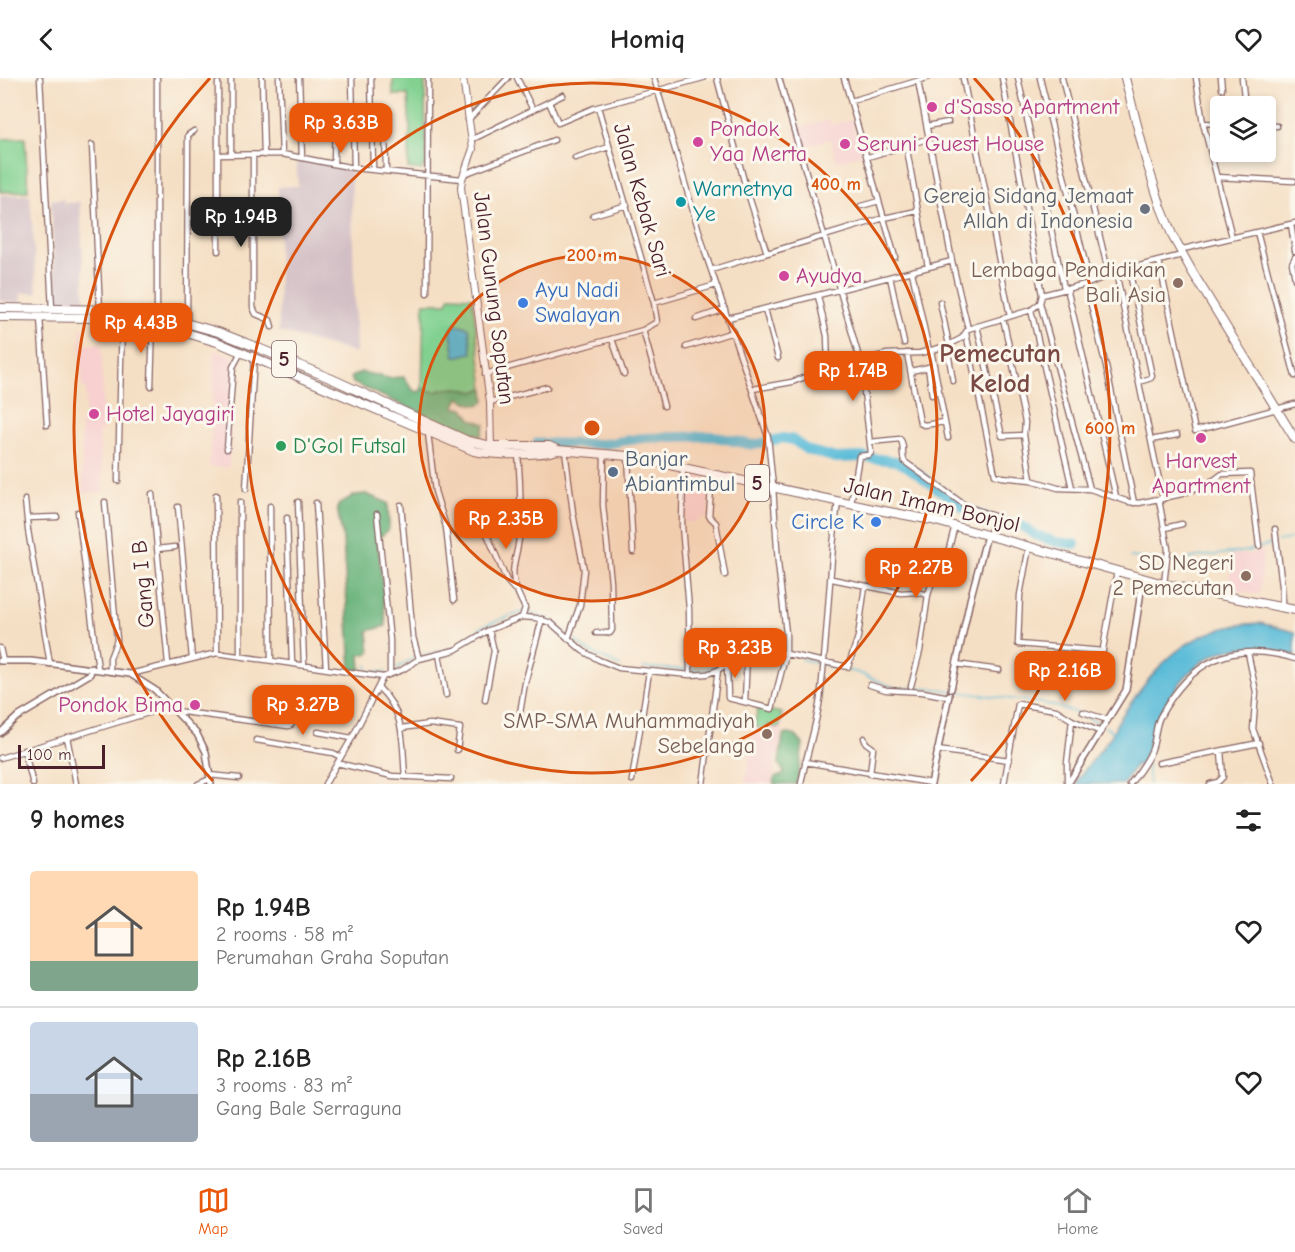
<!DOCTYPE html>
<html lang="en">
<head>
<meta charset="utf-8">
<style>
	:root { --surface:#fff; --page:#f2f2f2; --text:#222; --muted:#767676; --line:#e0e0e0; --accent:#ea580c }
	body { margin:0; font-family:"Comic Neue",sans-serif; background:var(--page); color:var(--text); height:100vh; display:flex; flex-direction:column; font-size:22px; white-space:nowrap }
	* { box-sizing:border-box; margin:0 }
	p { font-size:20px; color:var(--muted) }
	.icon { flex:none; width:33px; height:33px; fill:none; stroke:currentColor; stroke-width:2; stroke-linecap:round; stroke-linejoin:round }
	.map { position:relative; height:706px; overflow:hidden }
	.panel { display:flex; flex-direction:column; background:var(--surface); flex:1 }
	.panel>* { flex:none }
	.fabs { position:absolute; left:1210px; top:18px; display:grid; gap:12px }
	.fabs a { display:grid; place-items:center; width:66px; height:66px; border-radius:6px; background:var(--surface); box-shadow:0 3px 9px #0003; font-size:30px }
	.scale { position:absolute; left:18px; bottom:15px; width:87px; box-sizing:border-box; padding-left:6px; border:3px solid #4a1f2b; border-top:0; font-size:16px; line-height:21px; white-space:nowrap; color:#4a1f2b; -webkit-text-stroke:4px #fbf7ec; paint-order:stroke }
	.price { position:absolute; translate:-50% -51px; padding:0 14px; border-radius:12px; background:var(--accent); color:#fff; font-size:20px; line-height:39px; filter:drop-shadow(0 2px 3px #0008) }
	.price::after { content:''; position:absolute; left:50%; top:36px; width:18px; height:14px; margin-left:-9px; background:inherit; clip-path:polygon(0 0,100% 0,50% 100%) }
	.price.on { background:#222; color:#fff }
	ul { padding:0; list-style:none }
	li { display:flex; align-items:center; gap:18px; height:150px; padding:0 30px }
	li+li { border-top:2px solid var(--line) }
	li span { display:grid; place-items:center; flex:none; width:168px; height:120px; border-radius:6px; color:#555 }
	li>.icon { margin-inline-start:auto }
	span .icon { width:72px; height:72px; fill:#fffc; stroke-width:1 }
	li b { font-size:26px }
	h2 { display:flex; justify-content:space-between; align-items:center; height:72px; padding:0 30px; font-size:26px }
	header { display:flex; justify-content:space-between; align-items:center; height:78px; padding:0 30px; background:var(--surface); font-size:27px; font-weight:600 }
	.dock { display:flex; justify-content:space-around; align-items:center; height:84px; border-top:2px solid var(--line); background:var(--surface); font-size:16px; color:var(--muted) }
	.dock a { display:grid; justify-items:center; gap:3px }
	.dock .on { color:var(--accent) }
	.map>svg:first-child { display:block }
	.built { fill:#f7d0cf }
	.industrial { fill:#d2bec5 }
	.green { fill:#82d191; stroke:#66785e; stroke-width:1.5 }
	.forest { fill:#69b37b; stroke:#5a6953; stroke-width:1.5 }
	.water { fill:#5abbd8; stroke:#526d82; stroke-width:1.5 }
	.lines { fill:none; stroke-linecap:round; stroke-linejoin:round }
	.stream { stroke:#5abbd8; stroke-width:1.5 }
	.river { stroke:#5abbd8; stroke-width:10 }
	.minor-casing { stroke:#866261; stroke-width:7 }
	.tertiary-casing { stroke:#866261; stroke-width:8 }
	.secondary-casing { stroke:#866261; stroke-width:8 }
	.trunk-casing { stroke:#866261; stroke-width:10 }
	.minor { stroke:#fff; stroke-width:4.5 }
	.tertiary { stroke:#fff; stroke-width:5 }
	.secondary { stroke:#fff; stroke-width:6 }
	.trunk { stroke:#fff; stroke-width:8 }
	.ring { fill:none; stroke:#d8530f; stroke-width:3 }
	.hotel-dot { fill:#d1479c; stroke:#fbf7ec; stroke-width:2 }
	.culture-dot { fill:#0f9aa8; stroke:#fbf7ec; stroke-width:2 }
	.worship-dot { fill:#6b7280; stroke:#fbf7ec; stroke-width:2 }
	.education-dot { fill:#8d6e63; stroke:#fbf7ec; stroke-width:2 }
	.shop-dot { fill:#3f7fe0; stroke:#fbf7ec; stroke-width:2 }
	.leisure-dot { fill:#2e9e5b; stroke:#fbf7ec; stroke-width:2 }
	.service-dot { fill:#5c6f8a; stroke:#fbf7ec; stroke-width:2 }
	.labels { text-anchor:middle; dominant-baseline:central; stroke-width:6; stroke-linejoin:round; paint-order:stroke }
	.shield { fill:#fbf7ec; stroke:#7f6065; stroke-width:1.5 }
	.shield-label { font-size:21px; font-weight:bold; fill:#4a1f2b }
	.hotel-label { font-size:22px; fill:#b23c85; stroke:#fbf7ec; text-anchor:start }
	.culture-label { font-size:22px; fill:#0d838f; stroke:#fbf7ec; text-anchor:start }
	.worship-label { font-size:22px; fill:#5b616d; stroke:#fbf7ec; text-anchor:end }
	.street-label { font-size:22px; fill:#4a1f2b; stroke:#fbf7ec }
	.education-label { font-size:22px; fill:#785e54; stroke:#fbf7ec; text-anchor:end }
	.shop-label { font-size:22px; fill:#366cbe; stroke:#fbf7ec; text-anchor:start }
	.leisure-label { font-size:22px; fill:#27864d; stroke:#fbf7ec; text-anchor:start }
	.service-label { font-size:22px; fill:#4e5e75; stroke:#fbf7ec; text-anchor:start }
	.quarter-label { font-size:26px; font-weight:bold; fill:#7a4943; stroke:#fbf7ec }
	.centre { fill:#d8530f; stroke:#fbf7ec; stroke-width:3 }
	.ring-label { font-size:18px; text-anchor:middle; font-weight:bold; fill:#d8530f; stroke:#fbf7ec; stroke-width:6; stroke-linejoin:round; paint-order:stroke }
</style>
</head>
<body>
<header><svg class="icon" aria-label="back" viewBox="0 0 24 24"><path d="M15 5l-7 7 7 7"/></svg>Homiq<svg class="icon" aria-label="heart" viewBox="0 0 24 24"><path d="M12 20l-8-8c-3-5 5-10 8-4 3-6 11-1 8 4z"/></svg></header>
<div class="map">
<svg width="1295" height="706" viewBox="0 0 1295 706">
	<rect width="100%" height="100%" fill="#fbf7ec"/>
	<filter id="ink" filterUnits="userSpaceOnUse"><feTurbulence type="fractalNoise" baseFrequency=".0167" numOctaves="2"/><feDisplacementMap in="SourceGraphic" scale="12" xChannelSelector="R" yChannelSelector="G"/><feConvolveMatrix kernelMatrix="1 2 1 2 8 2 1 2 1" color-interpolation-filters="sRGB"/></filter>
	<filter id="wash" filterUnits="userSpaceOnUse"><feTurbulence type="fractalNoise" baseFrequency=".008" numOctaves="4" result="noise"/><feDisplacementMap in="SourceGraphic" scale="24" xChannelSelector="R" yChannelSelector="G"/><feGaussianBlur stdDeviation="1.35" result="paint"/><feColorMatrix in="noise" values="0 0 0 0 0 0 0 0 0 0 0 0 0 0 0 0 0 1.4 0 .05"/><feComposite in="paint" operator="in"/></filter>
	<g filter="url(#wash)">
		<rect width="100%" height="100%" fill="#f5dfc4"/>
		<path class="built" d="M851 41 862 76 837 84 830 61 800 70 794 51 829 42 831 47Z
			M80 250H83V267L102 265 103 352 99 353 103 414 83 415 81 344 85 343 86 309H82Z
			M214 272 233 278 229 389H209L212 347Z
			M685 394 710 400 708 439H699L698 444H685Z
			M1263 472 1260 517 1231 511 1229 481 1231 477 1249 476Z
			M757 629 784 635 778 678H776L771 706H745Z"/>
		<path class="industrial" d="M296 79 351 90 356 275 279 254 278 109 298 108Z
			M0 117H30L37 215H21V225L0 223Z
			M64 121V125L80 124 85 225H56L51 122Z"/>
		<path class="green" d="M393 0H425L426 88 423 87 422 92 408 90 410 51 408 17H393Z
			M25 60 28 113 0 114V61Z
			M450 218 472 219 484 310 475 314 457 310 446 311 435 314 422 311 424 225H447Z
			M758 630 782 635 779 650 767 647 766 651 754 649Z"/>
		<path class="forest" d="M361 294 388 300 404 299 413 312 418 314 422 311 435 314 446 311 457 310 475 314 484 310 485 324C475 331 468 323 459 320L455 328 456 330H464L471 341 485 346 481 358 432 340 353 305 351 299Z
			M366 416 388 425 389 451 378 461 386 548 368 553 370 575 360 577 361 592 351 591 343 462 337 430 340 425 355 417Z
			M789 656 796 658 803 666 797 706H774L775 699 783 697 784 695 779 685 783 657Z"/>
		<path class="water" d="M454 247H461L469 250 472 275 455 279 451 254Z
			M1260 545 1295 554V578C1229 555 1191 578 1159 637 1150 653 1149 672 1140 688L1136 686 1123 706H1076L1080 698C1090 685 1101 672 1111 658 1115 653 1115 647 1119 642 1158 585 1187 548 1260 545Z"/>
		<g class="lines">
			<path class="stream" d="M1278 463 1295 460
				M1130 479 1179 484 1196 479 1248 473 1274 465
				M571 559 585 571 620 588
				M469 561 480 550 488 546 525 533 550 542 567 555
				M422 577 455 570
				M801 581 859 595 895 610 938 611 1048 626 1077 635 1101 646
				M367 587 368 594H386
				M643 590 706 592 731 580 746 577
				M393 592 416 579
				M1105 649 1114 654
				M1147 686 1149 706"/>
			<path class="river" d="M537 365 604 366 643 360 712 358 753 367 783 360 793 362 807 372 836 380 862 379 896 383 908 389 964 430 993 442 1022 448 1036 457 1055 464 1075 466"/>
		</g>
	</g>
	<g filter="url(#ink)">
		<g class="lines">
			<defs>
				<path id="minor" d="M40 0 52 231
					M157 0V237
					M262 0 264 77
					M279 0 282 76
					M299 0 302 80
					M352 0 354 90
					M371 0 373 91
					M517 0 533 32
					M654 0 706 177 768 359 773 409 778 485 786 555V576L772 631 728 620 727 587
					M717 0 744 103 767 175
					M779 0 860 283
					M844 0 895 179
					M963 0 1010 238
					M1018 0 1064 210
					M1040 0 1090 205
					M1062 0 1109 197
					M1196 0 1203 45 1232 159
					M1221 0 1222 11
					M1242 0 1245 28
					M918 3 952 183 968 251
					M218 5V173
					M851 23 927 0
					M549 24 558 45 594 30 703 0
					M468 42 508 0
					M1203 45 1221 46
					M385 48 386 93
					M927 48 948 44
					M1266 48H1277
					M473 61 563 17
					M906 66 928 189
					M92 67 100 232
					M219 77 282 76 354 90 462 101
					M231 77V0
					M1251 77V74
					M253 78V229L256 236 270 242 272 249
					M868 79 930 60
					M575 80 609 69
					M334 86 335 37
					M464 96 554 62
					M1217 99 1294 103
					M861 128 879 123
					M593 137 627 127
					M1291 146 1295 173
					M1257 154 1295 298
					M1179 172 1295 145
					M1295 179 1292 185 1295 201
					M1159 183 1195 353 1295 326
					M1129 191 1152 298 1151 300 1139 304
					M711 192 884 140 917 133
					M912 194 929 273
					M1116 194 1163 421
					M890 199 904 265
					M1086 206 1108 297 1134 425
					M1067 210 1116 419
					M427 215 428 0
					M1042 217 1090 205 1116 194 1182 177
					M818 218 827 258 828 290
					M940 224 949 267
					M654 225 716 207
					M765 231 778 280
					M1031 232 1072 410
					M40 239 47 347
					M728 240 952 183
					M1003 240 1025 344 1024 357 1031 402
					M696 241 725 231
					M187 245 188 57 194 53
					M977 248 1002 358 1024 357
					M643 252 664 328
					M966 255 995 397 1002 399 1031 402 1058 410 1090 411 1040 225
					M612 261 624 296
					M947 268 953 303
					M686 269 733 254
					M931 272 948 360
					M907 275 920 345 924 347 945 344
					M928 289 932 317
					M911 293 929 289
					M485 296 643 252 657 244 654 225 598 29
					M151 308 153 245
					M753 311 792 304 840 286 860 283 887 276 920 275 947 268 962 260 968 251 1031 232 1040 225 1042 217 1002 0
					M490 324 547 309
					M428 355 435 413 446 449 454 522
					M1151 362 1177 357
					M870 364 900 361C906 368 900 377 905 384L966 428 996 439 989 457
					M227 371 233 289 241 274
					M565 372 573 435 584 492 580 527 568 561
					M518 375C520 400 521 425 520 450 518 489 503 489 525 530L522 539
					M628 378 633 474
					M683 390 682 448 689 531 690 597
					M712 396 709 438 716 445 725 497
					M118 403 122 241
					M246 411 254 280
					M1090 411 1129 424 1139 425 1182 416 1214 402 1222 396 1250 395 1259 468
					M152 416 168 585
					M216 417 217 575
					M25 422 28 452 50 586
					M1159 422 1168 471 1164 506
					M105 424 117 562 110 580V592
					M240 424V578
					M298 424 304 587
					M316 425 326 590
					M851 426 859 378 869 377 871 375 864 314V282
					M401 427 413 559 419 581
					M270 428 271 582
					M178 429 192 580
					M78 434 98 591
					M377 436 390 562V596
					M27 440 57 439
					M287 440 292 585
					M481 442 507 503 514 511
					M1165 450 1182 446
					M1275 451 1282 508V530
					M1029 469 1020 517 1018 566 1103 573
					M157 471 175 469
					M832 501 901 515 917 514 928 517
					M596 555H610L612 552 611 504 603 427 604 375
					M0 570 3 583
					M1248 575 1256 614 1253 651 1273 706
					M439 576 446 617
					M956 586 999 592
					M718 592 730 584 747 580
					M1058 594 1099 593 1117 493
					M130 596 217 575 383 599 402 592 419 581 455 572 489 552 522 539 536 540 551 545 583 573 599 582 619 590 690 597 707 596 718 592 703 706
					M870 607 886 612 923 614 949 619
					M911 608 920 573 928 517 937 487 945 486 955 447
					M379 610C406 636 402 664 405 699
					M485 622 494 573 489 552
					M745 623 747 575H782L848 589 858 559 865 508
					M176 633 288 648 291 647 295 638 312 640
					M1083 634 1108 642
					M518 647 525 605 542 541
					M402 650 430 646 460 650 457 672
					M318 654 352 660
					M67 659 76 706
					M864 660 866 665 873 670 870 696
					M256 662 333 675 341 679
					M24 672 33 706
					M937 672 1009 682
					M0 680 171 628
					M805 684 931 705
					M337 685 392 698 451 701
					M1159 685 1259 665
					M209 697 239 700
					M632 702 649 594
					M198 706 210 701
					M325 706 352 660 383 599
					M801 706C806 677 816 650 820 621 828 555 829 489 838 424
					M1004 706 1018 626 1056 632 1072 642 1101 654
					M1067 706V685L1072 642
					M1130 706C1138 695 1148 683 1152 671 1156 661 1155 648 1160 639 1191 582 1232 562 1295 581
					M1210 706 1218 704 1223 699 1221 673"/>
				<path id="tertiary" d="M0 583H31L130 596 155 612 197 656 206 674 211 706
					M951 611 970 522 987 457
					M0 655 16 640 90 596 92 590
					M931 706 949 617
					M1068 706 1126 612 1143 500"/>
				<path id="secondary" d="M463 0 473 71 462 101 461 110 490 324 491 370"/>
				<path id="trunk" d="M1125 0 1146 82 1161 129 1173 159 1193 195 1295 361
					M0 230 119 232 157 237 218 254 256 269 332 301 468 363 492 368H549L558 372 628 378 873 431 932 442 1164 506 1295 532
					M0 239 100 240 153 245 217 264 474 373C493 377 540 378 558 372"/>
			</defs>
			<use href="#minor" class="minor-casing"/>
			<use href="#tertiary" class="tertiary-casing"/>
			<use href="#secondary" class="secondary-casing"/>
			<use href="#trunk" class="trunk-casing"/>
			<use href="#minor" class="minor"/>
			<use href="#tertiary" class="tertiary"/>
			<use href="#secondary" class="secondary"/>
			<use href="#trunk" class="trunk"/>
		</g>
	</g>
	<circle cx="592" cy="350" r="173" fill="#d8530f" fill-opacity=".12"/>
	<g class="ring">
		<circle cx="592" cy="350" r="173"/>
		<circle cx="592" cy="350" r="345"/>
		<path d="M213 703A518 518 0 0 1 210 0M974 0A518 518 0 0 1 971 703"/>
	</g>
	<g class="hotel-dot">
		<circle cx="932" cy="29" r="6"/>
		<circle cx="698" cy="64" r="6"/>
		<circle cx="845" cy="66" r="6"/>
		<circle cx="784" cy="198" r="6"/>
		<circle cx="94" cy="336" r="6"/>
		<circle cx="1201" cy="360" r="6"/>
		<circle cx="195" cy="627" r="6"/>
	</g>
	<circle class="culture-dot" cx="681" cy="124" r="6"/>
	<circle class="worship-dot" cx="1145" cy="131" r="6"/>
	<g class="education-dot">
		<circle cx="1178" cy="205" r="6"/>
		<circle cx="1246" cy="498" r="6"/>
		<circle cx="767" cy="656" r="6"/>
	</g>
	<g class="shop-dot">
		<circle cx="523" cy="225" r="6"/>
		<circle cx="876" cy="444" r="6"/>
	</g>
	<circle class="leisure-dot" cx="281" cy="368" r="6"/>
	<circle class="service-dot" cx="613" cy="394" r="6"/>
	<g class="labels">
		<g class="shield">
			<rect x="272" y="263" width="24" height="36" rx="4.5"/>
			<rect x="745" y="387" width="24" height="36" rx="4.5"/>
		</g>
		<g class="shield-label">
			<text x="284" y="281">5</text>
			<text x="757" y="405">5</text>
		</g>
		<g class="hotel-label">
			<text x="944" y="29">d'Sasso Apartment</text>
			<text x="710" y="51">Pondok<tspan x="710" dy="25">Yaa Merta</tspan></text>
			<text x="857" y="66">Seruni Guest House</text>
			<text x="796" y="198">Ayudya</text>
			<text x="106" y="336">Hotel Jayagiri</text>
			<text x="1201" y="383" text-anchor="middle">Harvest<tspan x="1201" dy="25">Apartment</tspan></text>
			<text x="183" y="627" text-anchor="end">Pondok Bima</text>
		</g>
		<g class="culture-label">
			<text x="693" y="111">Warnetnya<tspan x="693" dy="25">Ye</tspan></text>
		</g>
		<g class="worship-label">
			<text x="1133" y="118">Gereja Sidang Jemaat<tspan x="1133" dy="25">Allah di Indonesia</tspan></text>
		</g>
		<g class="street-label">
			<text transform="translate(642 122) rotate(74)">Jalan Kebak Sari</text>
			<text transform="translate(494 220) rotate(83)">Jalan Gunung Soputan</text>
			<text transform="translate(932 427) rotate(13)">Jalan Imam Bonjol</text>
			<text transform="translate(143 506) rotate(-95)">Gang I B</text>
		</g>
		<g class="education-label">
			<text x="1166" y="192">Lembaga Pendidikan<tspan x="1166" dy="25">Bali Asia</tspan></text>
			<text x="1234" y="485">SD Negeri<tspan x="1234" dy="25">2 Pemecutan</tspan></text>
			<text x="755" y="643">SMP-SMA Muhammadiyah<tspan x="755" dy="25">Sebelanga</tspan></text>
		</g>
		<g class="shop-label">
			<text x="535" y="212">Ayu Nadi<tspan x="535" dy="25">Swalayan</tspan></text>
			<text x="864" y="444" text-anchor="end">Circle K</text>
		</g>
		<g class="leisure-label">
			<text x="293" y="368">D'Gol Futsal</text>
		</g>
		<g class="service-label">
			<text x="625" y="381">Banjar<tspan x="625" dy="25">Abiantimbul</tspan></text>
		</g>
		<g class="quarter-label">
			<text x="1000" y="276">Pemecutan<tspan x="1000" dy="30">Kelod</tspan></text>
		</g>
	</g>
	<circle cx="592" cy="350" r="9" class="centre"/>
	<g class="ring-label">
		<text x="836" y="112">400 m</text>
		<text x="592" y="183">200 m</text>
		<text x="1110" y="356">600 m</text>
	</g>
</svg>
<div class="fabs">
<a><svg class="icon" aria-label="layers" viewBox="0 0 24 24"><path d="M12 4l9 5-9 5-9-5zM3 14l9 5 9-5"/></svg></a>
</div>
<div class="scale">100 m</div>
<b class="price" style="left:341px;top:76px">Rp 3.63B</b>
<b class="price on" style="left:241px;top:170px">Rp 1.94B</b>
<b class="price" style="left:141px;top:276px">Rp 4.43B</b>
<b class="price" style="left:853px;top:324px">Rp 1.74B</b>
<b class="price" style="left:506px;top:472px">Rp 2.35B</b>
<b class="price" style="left:916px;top:521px">Rp 2.27B</b>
<b class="price" style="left:735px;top:601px">Rp 3.23B</b>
<b class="price" style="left:1065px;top:624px">Rp 2.16B</b>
<b class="price" style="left:303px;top:658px">Rp 3.27B</b>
</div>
<section class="panel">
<h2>9 homes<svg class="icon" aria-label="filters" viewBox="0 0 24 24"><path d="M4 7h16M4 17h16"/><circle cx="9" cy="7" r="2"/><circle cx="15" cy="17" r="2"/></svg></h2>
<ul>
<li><span style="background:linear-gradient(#ffd9b3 75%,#7fa58c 0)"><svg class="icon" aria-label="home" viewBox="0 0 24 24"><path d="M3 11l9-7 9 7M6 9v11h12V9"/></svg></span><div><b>Rp 1.94B</b><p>2 rooms · 58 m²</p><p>Perumahan Graha Soputan</p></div><svg class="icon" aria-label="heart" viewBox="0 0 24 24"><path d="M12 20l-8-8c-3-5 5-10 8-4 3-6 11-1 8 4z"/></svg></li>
<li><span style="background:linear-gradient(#c9d6e8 60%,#9aa5b1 0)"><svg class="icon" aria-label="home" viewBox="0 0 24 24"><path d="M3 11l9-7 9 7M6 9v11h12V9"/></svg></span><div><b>Rp 2.16B</b><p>3 rooms · 83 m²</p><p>Gang Bale Serraguna</p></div><svg class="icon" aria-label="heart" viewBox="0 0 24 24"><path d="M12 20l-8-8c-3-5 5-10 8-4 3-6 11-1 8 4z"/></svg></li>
</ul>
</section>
<nav class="dock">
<a class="on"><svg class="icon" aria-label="map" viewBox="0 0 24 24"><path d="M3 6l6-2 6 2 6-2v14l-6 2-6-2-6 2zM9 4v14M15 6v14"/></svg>Map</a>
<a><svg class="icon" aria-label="saved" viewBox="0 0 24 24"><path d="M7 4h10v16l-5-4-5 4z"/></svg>Saved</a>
<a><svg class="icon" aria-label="home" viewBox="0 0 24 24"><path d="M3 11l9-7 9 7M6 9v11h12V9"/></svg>Home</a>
</nav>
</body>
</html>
